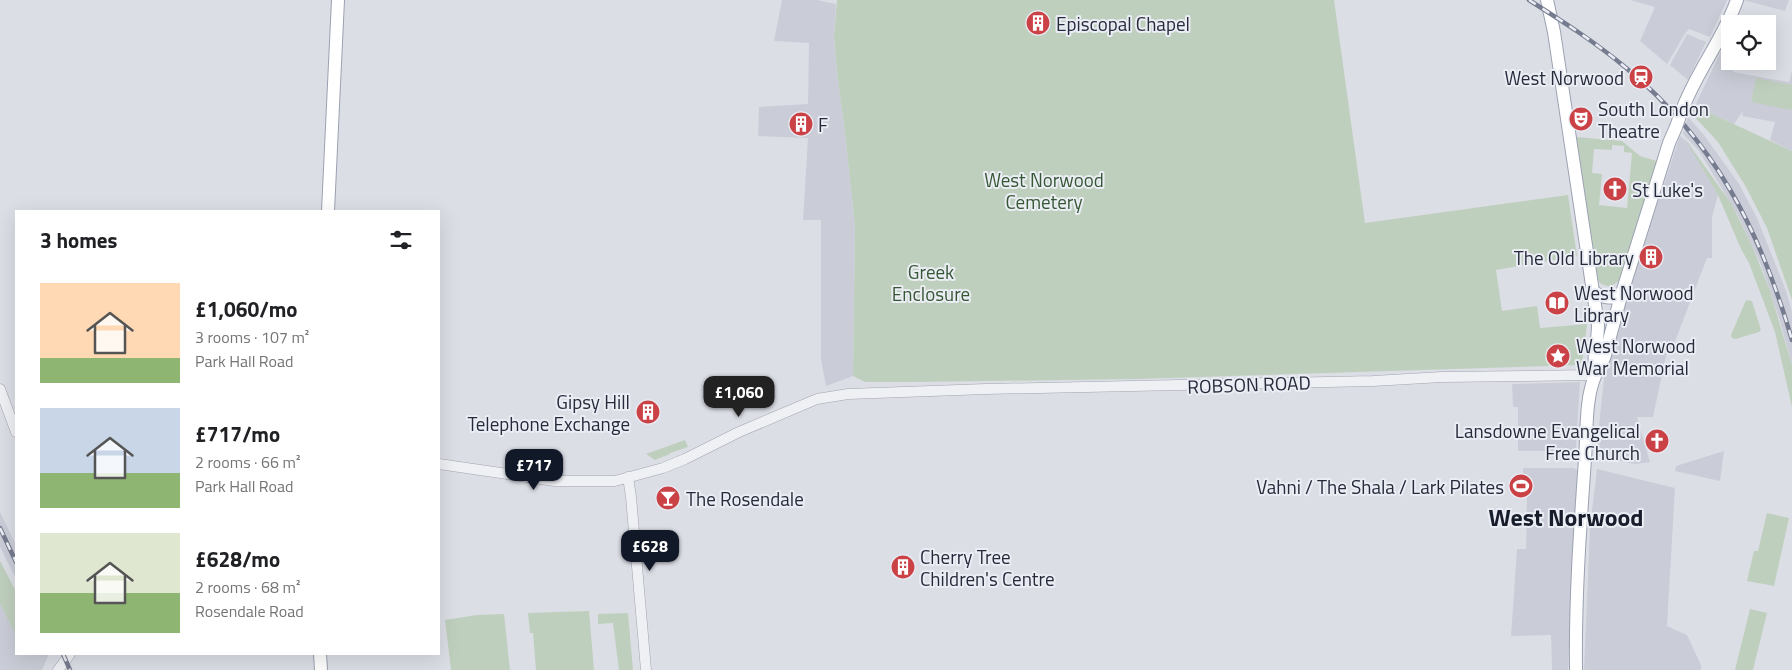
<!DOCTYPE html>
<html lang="en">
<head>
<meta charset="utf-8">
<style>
	:root { --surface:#fff; --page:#f2f2f2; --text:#202124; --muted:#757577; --accent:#111827 }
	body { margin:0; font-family:"Titillium Web",sans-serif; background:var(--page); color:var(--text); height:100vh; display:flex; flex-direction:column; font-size:19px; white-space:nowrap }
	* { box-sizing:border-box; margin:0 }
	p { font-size:16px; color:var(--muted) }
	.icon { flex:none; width:28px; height:28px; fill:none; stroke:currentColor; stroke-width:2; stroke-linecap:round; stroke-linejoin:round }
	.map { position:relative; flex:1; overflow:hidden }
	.side { position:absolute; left:15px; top:210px; width:425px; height:445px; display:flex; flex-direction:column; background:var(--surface); border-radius:0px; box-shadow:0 5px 20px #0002 }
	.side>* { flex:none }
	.fabs { position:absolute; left:1721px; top:15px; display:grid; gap:10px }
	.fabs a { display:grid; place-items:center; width:55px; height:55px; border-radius:0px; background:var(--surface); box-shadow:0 5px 20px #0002; font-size:25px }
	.price { position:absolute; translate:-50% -42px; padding:0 11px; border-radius:10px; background:var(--accent); color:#fff; font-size:16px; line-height:32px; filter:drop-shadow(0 1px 2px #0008) }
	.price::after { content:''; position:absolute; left:50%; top:30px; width:15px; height:11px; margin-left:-8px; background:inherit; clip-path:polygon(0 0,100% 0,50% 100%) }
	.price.selected { background:#222; color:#fff }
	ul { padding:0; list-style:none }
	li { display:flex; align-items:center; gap:15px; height:125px; padding:0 25px }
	li span { display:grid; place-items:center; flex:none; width:140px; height:100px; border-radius:0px; color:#555 }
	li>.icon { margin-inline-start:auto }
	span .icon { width:60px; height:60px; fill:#fffc; stroke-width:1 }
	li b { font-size:21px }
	h2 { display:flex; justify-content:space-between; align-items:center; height:60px; padding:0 25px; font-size:21px }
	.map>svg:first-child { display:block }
	.built { fill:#cacdd7 }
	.green { fill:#bfcfbd; fill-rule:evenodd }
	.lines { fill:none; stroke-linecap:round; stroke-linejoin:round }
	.minor-casing { stroke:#a2a5af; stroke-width:11 }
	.major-casing { stroke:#9ba1b1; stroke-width:14 }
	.minor { stroke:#eef0f4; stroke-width:10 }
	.major { stroke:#fff; stroke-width:12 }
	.rail-casing { stroke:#767c8f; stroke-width:4.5 }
	.rail { stroke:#ebedf4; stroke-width:2.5; stroke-dasharray:8; stroke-linecap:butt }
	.major-bridge-casing { stroke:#9ba1b1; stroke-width:14; stroke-linecap:butt }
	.major-bridge { stroke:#fff; stroke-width:12 }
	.labels { text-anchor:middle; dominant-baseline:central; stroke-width:4; stroke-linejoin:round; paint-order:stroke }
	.poi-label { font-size:19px; fill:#262b3b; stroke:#ebedf4; text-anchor:start }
	.park-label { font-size:19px; fill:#365734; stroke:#ebedf4 }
	.street-label { font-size:19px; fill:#262b3b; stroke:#ebedf4 }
	.district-label { font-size:24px; font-weight:bold; fill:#181d2c; stroke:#ebedf4 }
</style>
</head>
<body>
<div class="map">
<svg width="1792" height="670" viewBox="0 0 1792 670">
	<rect width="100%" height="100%" fill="#dcdee6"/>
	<path class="built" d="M782 0H817L836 4 834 36 837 73 845 132 855 227 853 376 826 386 821 359V220H803L808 138 758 136 759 107 808 104 809 43 774 41Z
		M1630 0H1727L1710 37 1689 29 1684 35 1667 64 1640 41 1655 7Z
		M1743 0H1789L1785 11Z
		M1730 32V61H1737L1733 72 1789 82 1792 71V151L1770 140 1775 122 1742 116 1743 111 1734 124 1695 106Z
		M1687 34 1706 42 1688 80 1670 65Z
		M1688 117 1704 135 1739 184 1757 218 1785 288 1792 311V365L1780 321 1761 265 1737 214 1699 151 1683 134Z
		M1680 136 1690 145 1718 195 1712 217V258H1707L1674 344 1666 356 1653 417H1637L1650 462 1635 464 1596 456 1604 378 1620 316Z
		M1580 382 1576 447 1573 451H1518V407H1513L1512 384Z
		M1724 451 1720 481 1675 471 1676 466Z
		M1523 468H1574L1577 470 1568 670H1552L1551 635 1511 636 1517 549H1526L1527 495H1524Z
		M1597 469 1675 488 1667 626 1687 635 1701 665V670H1584L1590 527Z
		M0 512 16 545V579L0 547Z
		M0 561 16 592V654H49L42 670H0Z"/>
	<path class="green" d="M837 0H1334L1365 223 1568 195 1577 256 1496 270 1502 311 1537 306 1540 328 1587 324 1582 365 1137 379 914 382H865L853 376 855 227 845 132 837 73 834 36Z
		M1756 78 1792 85V110L1751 102Z
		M1695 106 1792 151V300L1767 228 1746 187 1718 142 1691 113Z
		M1576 137 1622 141 1640 156 1660 162 1638 220 1619 281 1610 287 1601 284 1597 279ZM1612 145 1624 146V152L1632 153 1627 208 1599 205 1602 174 1592 173 1594 149 1612 150Z
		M1684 137 1732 205 1753 248 1770 291 1792 365V407L1775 332 1749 263 1741 249 1718 195Z
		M1746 300 1752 301 1761 330 1759 332 1736 339 1732 338 1731 335Z
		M685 440 688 447 670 453V454L655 460 646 454Z
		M1767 513 1789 518 1774 586 1747 581 1754 551H1758Z
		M0 561 16 592V635L0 603Z
		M1750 609 1767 613 1753 670H1735Z
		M589 611 594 670H536L533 633H530L528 613Z
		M628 613 633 670H619L613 623 598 624V614Z
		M504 614 510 670H451L445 620 477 615Z"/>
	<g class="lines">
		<defs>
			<path id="minor" d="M0 389 16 432
				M439 464 555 481H615L663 468 685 459 739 432 817 399 848 394 986 389 1373 381 1442 377 1595 375
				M628 477 631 497 646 670
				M58 670 70 654"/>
			<path id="major" d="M1547 0 1554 32 1598 325C1598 343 1592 356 1595 375
				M1681 113C1695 73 1723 40 1737 0
				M328 211 338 0
				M1594 292C1603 298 1610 299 1621 296
				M320 654 321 670
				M1576 670C1575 600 1580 529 1585 459 1587 434 1585 399 1595 376 1597 368 1603 363 1605 355L1621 296 1669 143 1676 127"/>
		</defs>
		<use href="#minor" class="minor-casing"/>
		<use href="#major" class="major-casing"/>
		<use href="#minor" class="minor"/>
		<use href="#major" class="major"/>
		<defs>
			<path id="rail" d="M1529 0C1562 21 1595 42 1625 67 1715 141 1760 230 1792 340
				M0 528 16 562
				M63 654 70 670"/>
		</defs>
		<use href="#rail" class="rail-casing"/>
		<use href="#rail" class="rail"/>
		<defs>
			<path id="major-bridge" d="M1676 127 1681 113"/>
		</defs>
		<use href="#major-bridge" class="major-bridge-casing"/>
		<use href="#major-bridge" class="major-bridge"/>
	</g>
	<defs>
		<symbol id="building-disc" viewBox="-11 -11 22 22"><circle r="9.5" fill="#ca4146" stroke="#ebedf4"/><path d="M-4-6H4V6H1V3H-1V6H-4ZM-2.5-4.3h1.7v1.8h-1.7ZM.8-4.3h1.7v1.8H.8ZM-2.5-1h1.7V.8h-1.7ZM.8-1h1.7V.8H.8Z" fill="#fff"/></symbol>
		<symbol id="station-disc" viewBox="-11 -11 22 22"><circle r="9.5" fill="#ca4146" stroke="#ebedf4"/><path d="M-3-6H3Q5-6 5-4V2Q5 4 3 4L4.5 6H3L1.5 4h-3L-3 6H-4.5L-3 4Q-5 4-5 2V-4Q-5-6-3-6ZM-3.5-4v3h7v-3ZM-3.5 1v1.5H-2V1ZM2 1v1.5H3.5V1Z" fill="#fff"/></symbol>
		<symbol id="theatre-disc" viewBox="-11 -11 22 22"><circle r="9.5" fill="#ca4146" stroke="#ebedf4"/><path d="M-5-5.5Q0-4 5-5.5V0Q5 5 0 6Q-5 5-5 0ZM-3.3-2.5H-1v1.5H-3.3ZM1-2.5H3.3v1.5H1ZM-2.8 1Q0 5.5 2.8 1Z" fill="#fff"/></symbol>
		<symbol id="church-disc" viewBox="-11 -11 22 22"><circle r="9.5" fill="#ca4146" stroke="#ebedf4"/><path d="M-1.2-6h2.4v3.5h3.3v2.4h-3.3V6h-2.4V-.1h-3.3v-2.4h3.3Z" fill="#fff"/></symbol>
		<symbol id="library-disc" viewBox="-11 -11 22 22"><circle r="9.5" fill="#ca4146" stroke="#ebedf4"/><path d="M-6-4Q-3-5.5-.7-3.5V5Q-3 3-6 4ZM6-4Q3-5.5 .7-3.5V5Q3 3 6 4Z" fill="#fff"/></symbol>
		<symbol id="sight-disc" viewBox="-11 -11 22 22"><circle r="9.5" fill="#ca4146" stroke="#ebedf4"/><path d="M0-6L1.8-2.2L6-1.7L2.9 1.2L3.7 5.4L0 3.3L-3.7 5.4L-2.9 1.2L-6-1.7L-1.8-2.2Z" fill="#fff"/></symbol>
		<symbol id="stadium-disc" viewBox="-11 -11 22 22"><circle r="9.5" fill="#ca4146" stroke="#ebedf4"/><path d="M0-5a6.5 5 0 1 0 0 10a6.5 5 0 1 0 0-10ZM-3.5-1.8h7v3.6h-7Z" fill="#fff"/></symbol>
		<symbol id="bar-disc" viewBox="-11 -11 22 22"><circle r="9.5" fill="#ca4146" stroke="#ebedf4"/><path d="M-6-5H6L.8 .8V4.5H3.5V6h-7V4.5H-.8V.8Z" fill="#fff"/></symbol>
	</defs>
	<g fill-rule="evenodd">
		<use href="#building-disc" x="1024" y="9" width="28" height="28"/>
		<use href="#station-disc" x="1627" y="63" width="28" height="28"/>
		<use href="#theatre-disc" x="1567" y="105" width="28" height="28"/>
		<use href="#building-disc" x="787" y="110" width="28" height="28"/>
		<use href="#church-disc" x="1601" y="175" width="28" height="28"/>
		<use href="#building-disc" x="1637" y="243" width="28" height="28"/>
		<use href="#library-disc" x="1543" y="289" width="28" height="28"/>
		<use href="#sight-disc" x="1544" y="342" width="28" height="28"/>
		<use href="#building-disc" x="634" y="398" width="28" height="28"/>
		<use href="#church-disc" x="1643" y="427" width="28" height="28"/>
		<use href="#stadium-disc" x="1507" y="472" width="28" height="28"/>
		<use href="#bar-disc" x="654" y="484" width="28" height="28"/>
		<use href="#building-disc" x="889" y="553" width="28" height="28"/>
	</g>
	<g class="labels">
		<g class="poi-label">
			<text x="1056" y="23">Episcopal Chapel</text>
			<text x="1624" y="77" text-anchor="end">West Norwood</text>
			<text x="1598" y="108">South London<tspan x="1598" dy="22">Theatre</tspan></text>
			<text x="818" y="124">F</text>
			<text x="1632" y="189">St Luke's</text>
			<text x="1634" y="257" text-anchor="end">The Old Library</text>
			<text x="1574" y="292">West Norwood<tspan x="1574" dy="22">Library</tspan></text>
			<text x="1576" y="345">West Norwood<tspan x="1576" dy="22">War Memorial</tspan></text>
			<text x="630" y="401" text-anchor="end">Gipsy Hill<tspan x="630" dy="22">Telephone Exchange</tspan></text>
			<text x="1640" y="430" text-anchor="end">Lansdowne Evangelical<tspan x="1640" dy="22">Free Church</tspan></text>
			<text x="1504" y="486" text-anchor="end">Vahni / The Shala / Lark Pilates</text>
			<text x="686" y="498">The Rosendale</text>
			<text x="920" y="556">Cherry Tree<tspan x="920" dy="22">Children's Centre</tspan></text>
		</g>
		<g class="park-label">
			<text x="1044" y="179">West Norwood<tspan x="1044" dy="22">Cemetery</tspan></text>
			<text x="931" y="271">Greek<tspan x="931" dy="22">Enclosure</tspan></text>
		</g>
		<g class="street-label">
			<text transform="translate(1249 384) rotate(-2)">ROBSON ROAD</text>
		</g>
		<g class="district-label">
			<text x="1566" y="517">West Norwood</text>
		</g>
	</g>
</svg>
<div class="fabs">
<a><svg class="icon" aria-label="locate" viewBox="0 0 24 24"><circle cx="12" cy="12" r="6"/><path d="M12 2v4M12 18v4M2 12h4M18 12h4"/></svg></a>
</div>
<b class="price selected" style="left:739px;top:418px">£1,060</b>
<b class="price" style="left:534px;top:491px">£717</b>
<b class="price" style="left:650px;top:572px">£628</b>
<section class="side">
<h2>3 homes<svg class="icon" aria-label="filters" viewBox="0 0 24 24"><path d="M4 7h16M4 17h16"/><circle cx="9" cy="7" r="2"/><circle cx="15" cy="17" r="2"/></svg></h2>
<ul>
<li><span style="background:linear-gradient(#ffd9b3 75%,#8fb573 0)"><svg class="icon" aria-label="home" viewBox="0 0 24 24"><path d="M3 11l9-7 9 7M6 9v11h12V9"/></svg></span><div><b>£1,060/mo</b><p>3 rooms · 107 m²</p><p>Park Hall Road</p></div></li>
<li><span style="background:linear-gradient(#c9d6e8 65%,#8fb573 0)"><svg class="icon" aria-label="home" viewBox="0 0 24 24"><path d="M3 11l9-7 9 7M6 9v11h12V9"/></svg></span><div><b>£717/mo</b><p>2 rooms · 66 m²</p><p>Park Hall Road</p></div></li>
<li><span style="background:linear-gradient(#dfe7d0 60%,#8fb573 0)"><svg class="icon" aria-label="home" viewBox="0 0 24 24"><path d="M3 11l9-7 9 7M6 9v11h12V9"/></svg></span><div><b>£628/mo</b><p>2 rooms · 68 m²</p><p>Rosendale Road</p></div></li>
</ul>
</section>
</div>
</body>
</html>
